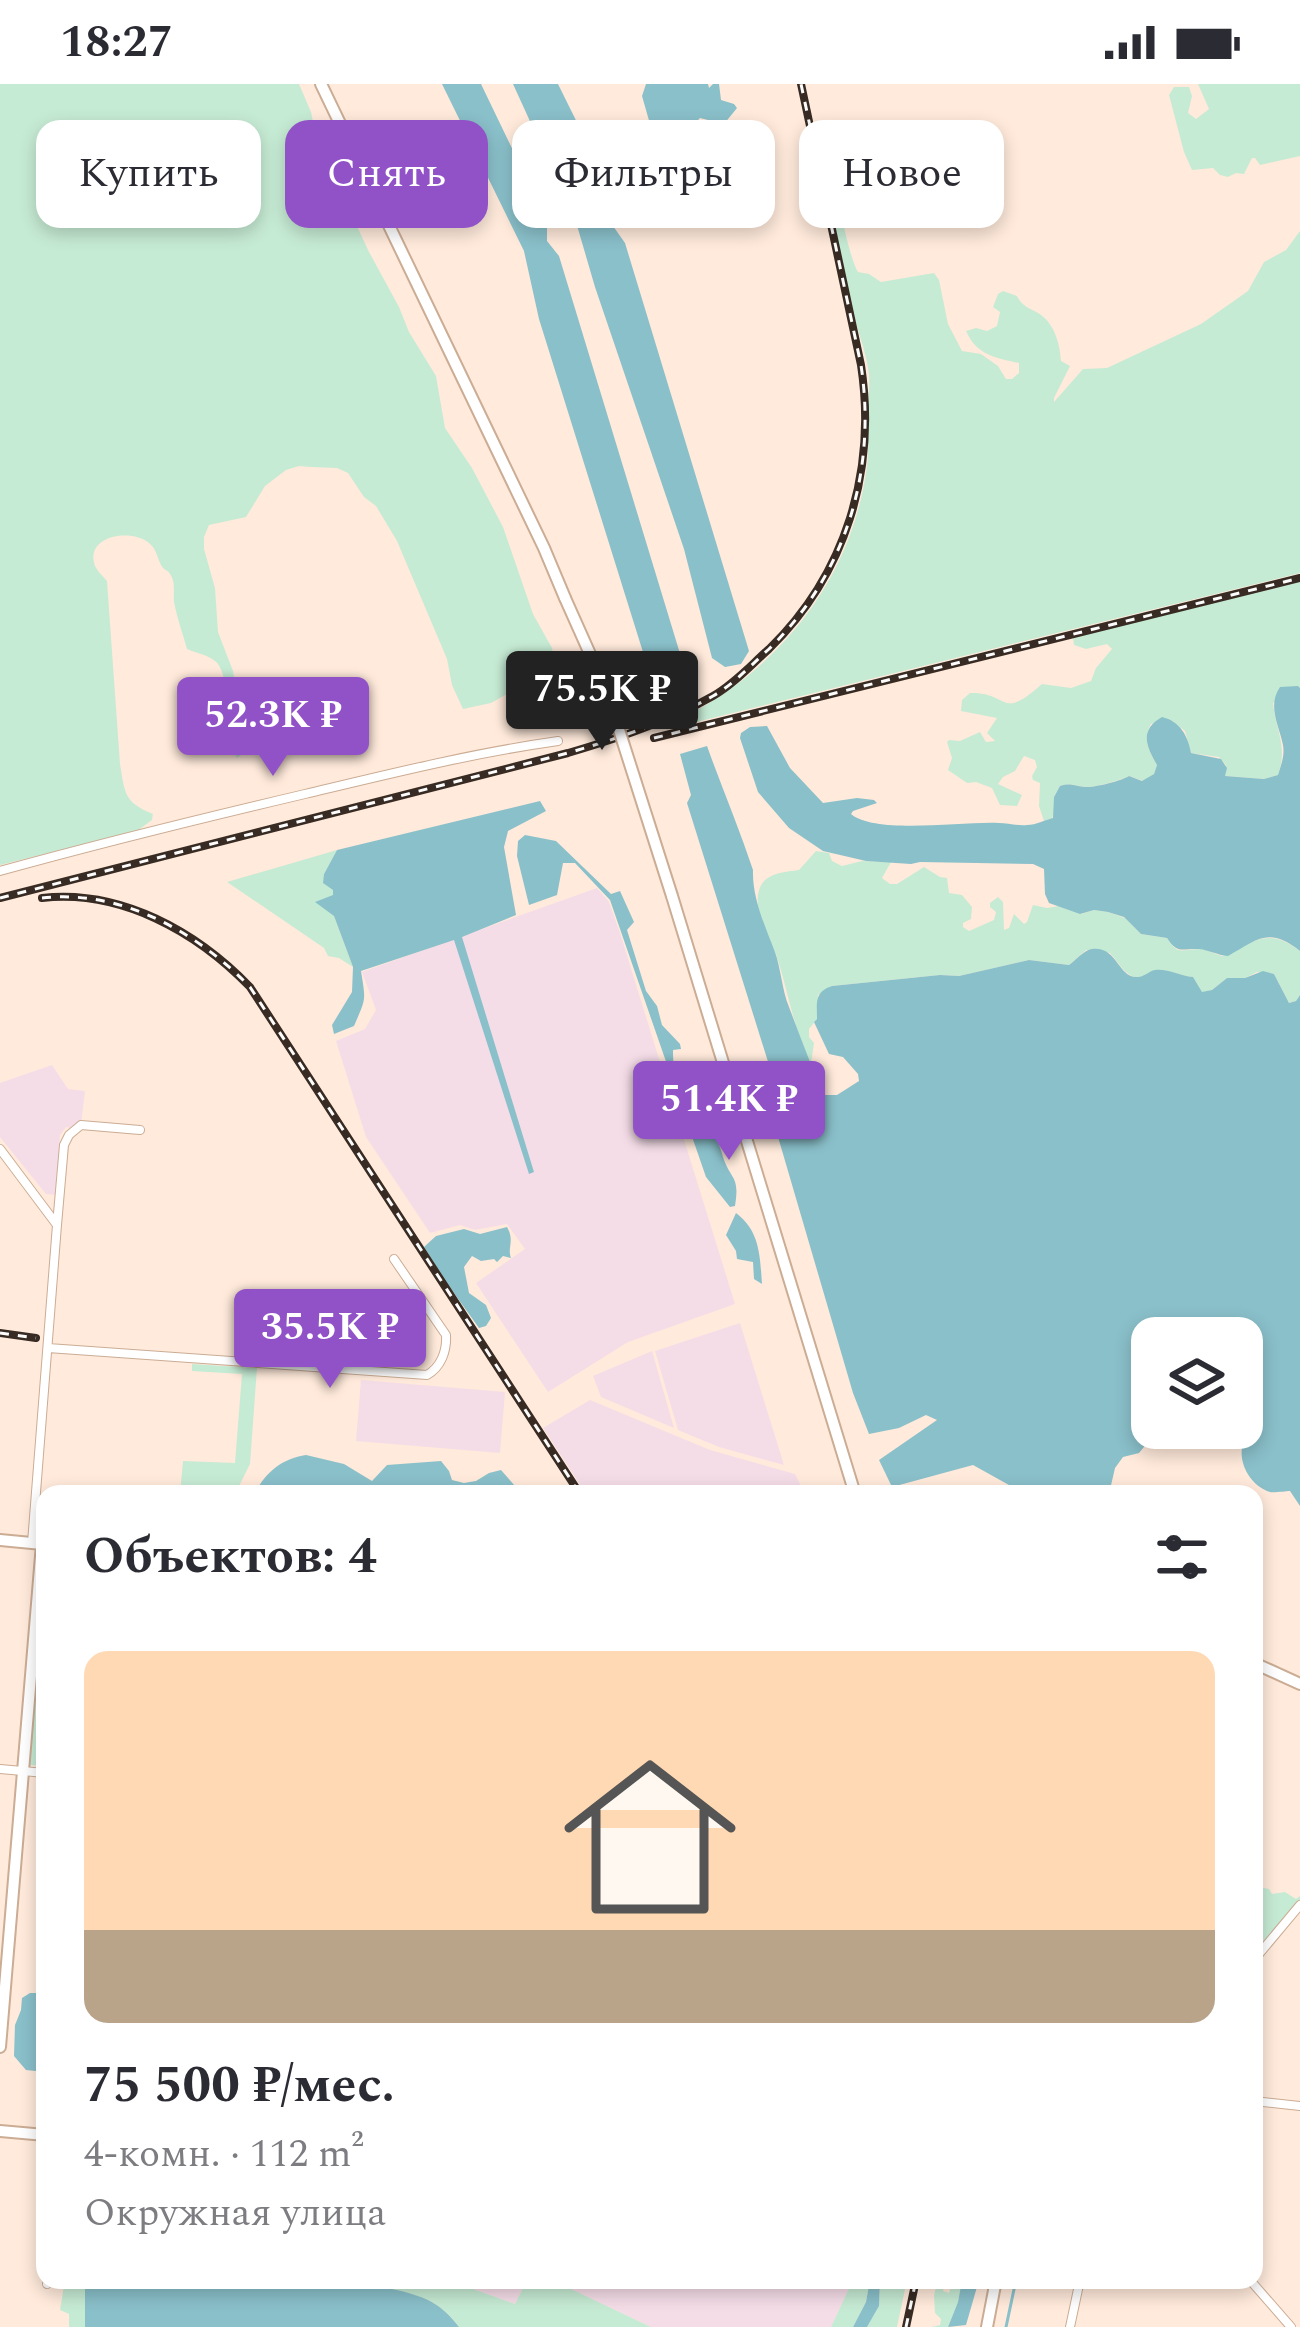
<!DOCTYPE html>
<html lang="ru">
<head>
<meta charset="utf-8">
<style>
	:root { --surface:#fff; --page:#f7f7f7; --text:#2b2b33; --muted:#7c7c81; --line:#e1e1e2; --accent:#9152c8 }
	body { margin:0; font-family:Spectral,serif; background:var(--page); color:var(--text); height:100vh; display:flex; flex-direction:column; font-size:45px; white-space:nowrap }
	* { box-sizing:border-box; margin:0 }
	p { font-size:39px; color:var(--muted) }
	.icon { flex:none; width:66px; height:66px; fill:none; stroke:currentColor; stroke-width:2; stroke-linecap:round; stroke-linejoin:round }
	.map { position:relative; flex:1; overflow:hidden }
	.panel { position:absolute; left:36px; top:1401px; width:1227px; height:804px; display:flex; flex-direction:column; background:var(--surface); border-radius:24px; box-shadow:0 6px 18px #0003 }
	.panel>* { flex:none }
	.hud { position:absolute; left:36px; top:36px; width:1230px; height:108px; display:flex; gap:24px }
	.tools { position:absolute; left:1131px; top:1233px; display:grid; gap:24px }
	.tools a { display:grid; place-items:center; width:132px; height:132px; border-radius:24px; background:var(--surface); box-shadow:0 6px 18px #0003; font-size:60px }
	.price { position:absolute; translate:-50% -102px; padding:0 27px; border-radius:12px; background:var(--accent); color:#fff; font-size:39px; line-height:78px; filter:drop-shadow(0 3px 6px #0008) }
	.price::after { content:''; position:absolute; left:50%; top:72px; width:36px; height:27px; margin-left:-18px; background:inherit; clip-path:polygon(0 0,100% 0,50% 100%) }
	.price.active { background:#222; color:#fff }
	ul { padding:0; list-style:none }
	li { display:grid; align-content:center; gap:24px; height:636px; padding:0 48px }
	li+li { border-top:3px solid var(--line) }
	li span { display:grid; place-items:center; height:372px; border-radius:24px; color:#555 }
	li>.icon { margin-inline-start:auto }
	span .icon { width:216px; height:216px; fill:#fffc; stroke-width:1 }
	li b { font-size:51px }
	h2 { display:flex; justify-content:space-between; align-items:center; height:144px; padding:0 48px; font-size:51px }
	.chip { padding:0 42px; border-radius:24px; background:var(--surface); box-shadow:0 6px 18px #0003; font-size:42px; line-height:108px }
	.chip.active { background:var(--accent); color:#fff }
	.status { display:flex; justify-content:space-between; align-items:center; height:84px; padding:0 60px; background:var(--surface); direction:ltr }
	.status svg { height:33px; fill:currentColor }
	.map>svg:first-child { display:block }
	.industrial { fill:#f5dde8 }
	.green { fill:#c6ebd4 }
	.water { fill:#8ac0ca }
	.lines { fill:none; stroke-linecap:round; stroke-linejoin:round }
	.stream { stroke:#8ac0ca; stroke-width:3 }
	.minor-casing { stroke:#cbac94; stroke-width:10 }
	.major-casing { stroke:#cbac94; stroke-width:14 }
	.minor { stroke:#fff; stroke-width:8 }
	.major { stroke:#fff; stroke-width:10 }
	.rail-casing { stroke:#372b23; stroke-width:8 }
	.rail { stroke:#fcfcfc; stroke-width:3; stroke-dasharray:9; stroke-linecap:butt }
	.major-bridge-casing { stroke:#cbac94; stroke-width:14; stroke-linecap:butt }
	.major-bridge { stroke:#fff; stroke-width:10 }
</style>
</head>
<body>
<div class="status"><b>18:27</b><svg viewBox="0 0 49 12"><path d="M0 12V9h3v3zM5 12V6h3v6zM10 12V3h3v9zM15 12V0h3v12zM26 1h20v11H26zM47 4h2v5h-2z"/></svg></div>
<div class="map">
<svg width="1300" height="2243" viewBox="0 0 1300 2243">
	<rect width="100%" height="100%" fill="#ffeadb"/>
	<path class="industrial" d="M597 804 609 818 620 849 735 1220 628 1258 548 1308 476 1199 525 1165 507 1140 475 1146 460 1141 430 1149 366 1053 336 957 365 945 376 926 362 888Z
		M52 981 68 1005 85 1007 81 1040 71 1044 66 1043 60 1051 56 1111 46 1110 0 1053V999Z
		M740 1239 784 1381 719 1363 678 1346 655 1267Z
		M652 1267 674 1344 601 1313 593 1292Z
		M361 1296 505 1308 500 1369 356 1357Z
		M590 1316 710 1366 795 1390 805 1410H586L543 1344Z
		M448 2196H527L515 2220Z
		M552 2196H853L831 2243H651Z"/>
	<path class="green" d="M0 0H299L311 28 316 53 368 166 399 223 409 248 436 292 445 344 472 384 503 443 533 530 552 564 554 577 540 598 514 606 491 619 463 625 452 601 447 575 397 457 376 422 364 413 348 389 337 384 311 383 299 382 286 386 265 402 246 433 209 441 204 453V465L215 504 218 548 233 587 247 666 237 674C228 651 231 589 215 577 208 571 196 569 187 565 183 550 177 534 174 518 173 509 176 498 170 490 169 487 165 486 163 484 157 476 158 466 149 459 132 444 84 451 95 482 98 488 103 492 107 497L120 680C125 710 124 718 153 730L152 736 137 747 0 781Z
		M1198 0H1300V72L1260 81 1255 74H1252L1244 90 1236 89 1228 93 1220 91 1213 84 1192 86 1184 68 1169 11 1174 3H1189L1192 12 1188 29 1196 35 1209 25Z
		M838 129 843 134C843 143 853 181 858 188L869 190 881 198 934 189 939 196 948 240 962 267 981 270 998 282 1006 295H1012L1019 289V279C997 274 977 272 966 247L976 244 987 247 997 242 1000 228 993 223 998 210 1003 207 1017 212C1024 225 1030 223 1041 231 1055 241 1060 261 1061 277L1070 282 1054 314V318L1083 285 1107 284 1201 240 1248 207 1264 178 1286 166 1300 147V489L688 640 683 638 686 632C783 582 853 491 867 382 869 364 868 345 868 327 868 315 870 302 869 290 866 266 856 243 851 220 844 193 840 165 834 138L835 131Z
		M1300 497V604L1298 602 1273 619C1276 647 1288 663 1278 691L1264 695 1225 692 1226 681 1219 673 1191 669 1185 647 1171 636 1151 640C1142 655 1149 667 1157 681L1154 690 1143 697 1129 692C1122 696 1098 702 1090 703 1078 704 1073 698 1060 702L1054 713 1056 721 1052 735 1044 737 1039 722 1040 699 1033 696 1032 692 1037 683 1035 676 1024 672 1015 687 1003 693 998 700 1022 711 1017 722 1000 721 992 704 976 698 967 699 948 686 952 674 947 658 949 656 960 657 980 648 986 658 995 657 987 649 997 634 961 627 962 616 970 609C1011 608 999 638 1042 600L1071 604 1091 597 1096 584 1112 565 1107 560 1086 565 1074 561 1073 554Z
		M337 766 324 790 333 806 334 832 353 883 339 874 328 872 324 864 227 798Z
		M816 767 829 769 832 777 842 782 862 777 891 778 882 794 890 800H897L924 783 940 793 947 794 949 809 962 811 972 823 971 835 963 839V843L969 847 994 836 996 828 990 823V819L998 813 1003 818 1004 846 1009 844 1014 830 1024 840 1027 838 1033 821 1047 824 1059 822 1081 830 1094 826 1108 828 1125 834 1141 850 1167 854C1178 871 1180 866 1197 865 1205 864 1214 870 1223 872 1253 858 1268 842 1300 867V911L1296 917 1289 919 1274 890 1257 888 1245 894H1227L1212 906 1201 909 1192 893C1182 892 1171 887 1161 886 1154 886 1149 892 1142 893 1126 896 1119 878 1110 869L1086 866 1069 881 1029 876 959 892 940 891 832 902 818 911 817 935 809 945V953L814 959 811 979C793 945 788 906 776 870 769 851 753 827 759 806 764 789 784 788 799 786Z
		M192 1280 257 1284 250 1380 235 1410H180L183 1377 235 1379 242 1290 192 1287Z
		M40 1591H43L42 1600 45 1601V1682L30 1681 35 1618Z
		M1254 1795 1259 1803 1269 1805 1272 1810 1285 1808 1296 1815 1300 1812V1817L1255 1869Z
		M65 2196H85V2243H69V2230L60 2226Z
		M352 2196H448L515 2220 527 2196H552L651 2243H459C428 2200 395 2214 352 2196Z
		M853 2196H870L866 2218 853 2243H831Z
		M880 2196H907L897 2243H867L879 2222Z
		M938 2196H944L943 2207 949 2209 954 2196H962L958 2218 948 2243H932L940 2241 941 2235 935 2229 934 2211Z"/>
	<path class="water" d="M442 0H481L547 137V157L559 172 692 609 664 618 652 597 539 235 524 167Z
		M513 0H558L606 97V132L625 159 749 567 741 580 725 583 712 574 684 465 595 203 576 138Z
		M646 0H708L709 4 713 0H719L721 16 734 20 737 24 724 40 700 34 693 41V51L689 61 677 65 654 54 642 12Z
		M626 78a14 14 0 1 1 28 0a14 14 0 1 1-28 0Z
		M1298 602 1300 604V867C1268 842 1257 856 1228 872 1217 871 1209 866 1199 865 1183 864 1178 871 1167 854L1141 850 1124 833 1108 828 1094 826 1080 830 1049 819 1045 810 1044 785 1033 780 920 778 911 780 866 777 823 767 789 744 758 708 740 654 741 649 750 643 767 642 790 684 823 719 857 714 874 716 877 719 853 727 851 730C876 751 963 737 999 739 1008 739 1018 742 1027 741 1036 741 1045 736 1053 734L1054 713 1060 702C1073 698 1077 704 1090 703 1099 702 1121 697 1129 692L1142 697 1154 690 1157 681C1146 662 1139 646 1162 633 1180 637 1188 652 1191 669L1221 675 1227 684 1225 692 1264 695 1278 691C1281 681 1285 672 1283 661 1279 641 1267 622 1280 603Z
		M707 662C722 704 739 744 753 786 752 814 765 842 775 868 781 885 782 906 789 923 800 952 811 982 824 1011H837L859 997 858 990 843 973 829 970 814 938 817 935C817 919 814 908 832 902L940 891 959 892 1029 876 1069 881C1076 876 1084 866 1092 865 1118 862 1118 895 1138 893 1144 893 1149 887 1155 886 1167 884 1180 892 1193 893L1202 908 1212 906 1227 894H1245L1263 887 1274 890 1289 919 1296 917 1300 911V1422L1290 1407C1285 1407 1275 1409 1270 1408 1251 1402 1237 1379 1243 1359 1247 1346 1253 1346 1251 1331L1242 1327V1301L1245 1292 1242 1288V1254H1152V1344H1158L1157 1347 1139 1369 1123 1373 1115 1384 1109 1410H1025L973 1381 892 1403 879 1376 937 1336 926 1331 899 1344 869 1350 853 1309 776 1046 780 1016 687 719 691 711 680 670Z
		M540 717 546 727 508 747 504 763 516 831 462 853 534 1088 529 1090 454 856 361 887C366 918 366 914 354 942L334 950 332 941 352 908 353 883 334 832 315 818 333 811V806L323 799 324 790 337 766Z
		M525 751 556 757 611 810 620 807 634 838 627 846 646 907 657 922 662 941 680 960 681 965 673 966C673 981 674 993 685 1002L687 1028 703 1055 715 1054C719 1059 721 1066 723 1073 731 1097 740 1091 735 1122L730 1123 706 1093 610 816 575 779H563L557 811 529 821 517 772 518 757Z
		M736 1129C760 1147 760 1172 762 1200L754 1195 753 1178 737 1175 736 1167 726 1151Z
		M507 1143C515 1157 507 1163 511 1174L503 1172 497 1178 494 1175 481 1177 472 1172 464 1183 469 1209 486 1221 491 1234 486 1242 479 1244 446 1198 424 1163 436 1152 464 1145 480 1150Z
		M306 1371 344 1380 372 1397 387 1381 441 1377 449 1387 452 1396 464 1399 476 1397 489 1389 501 1386 522 1410H255C264 1389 283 1374 306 1371Z
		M30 1909H45V1988L26 1986 14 1972 15 1941 21 1926 22 1914Z
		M85 2196H352C366 2202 378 2202 392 2205 424 2212 440 2218 459 2243H85Z
		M870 2196H880L879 2222 867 2243H853L866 2218Z
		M962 2196H979L966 2241 948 2243 958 2218Z"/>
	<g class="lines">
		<path class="stream" d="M1006 2243 1016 2196"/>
		<defs>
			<path id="minor" d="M0 787C101 759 203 734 305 710 389 690 473 669 558 657
				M0 1065 57 1141 32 1459
				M57 1141 64 1061 69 1051 81 1041 140 1046
				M48 1264 427 1291C441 1283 447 1267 446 1251L394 1175
				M0 1685 45 1689
				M1254 1876 1300 1821
				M1254 2017 1300 2022
				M1250 2196 1291 2243
				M47 2200 49 2196
				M1070 2243 1080 2196"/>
			<path id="major" d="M321 0 544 464 565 514
				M672 812 855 1410
				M0 1456 42 1460 0 1963
				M1254 1579 1300 1600
				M0 2047 45 2051
				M987 2243 996 2196"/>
		</defs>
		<use href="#minor" class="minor-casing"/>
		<use href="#major" class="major-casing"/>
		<use href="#minor" class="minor"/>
		<use href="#major" class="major"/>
		<defs>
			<path id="rail" d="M654 654 1300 494
				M0 814 568 669C619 654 667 638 713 612 734 600 751 581 769 565 846 490 877 387 861 281L801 0
				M42 814C121 805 197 848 250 903L580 1410
				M0 1249 36 1254
				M906 2243 916 2196"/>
		</defs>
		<use href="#rail" class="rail-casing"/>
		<use href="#rail" class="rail"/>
		<defs>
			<path id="major-bridge" d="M565 514 607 608 672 812"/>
		</defs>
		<use href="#major-bridge" class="major-bridge-casing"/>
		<use href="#major-bridge" class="major-bridge"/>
	</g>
</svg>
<div class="tools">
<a><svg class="icon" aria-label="layers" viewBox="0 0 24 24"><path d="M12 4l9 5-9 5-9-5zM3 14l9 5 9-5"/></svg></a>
</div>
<b class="price active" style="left:602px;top:669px">75.5K ₽</b>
<b class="price" style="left:273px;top:695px">52.3K ₽</b>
<b class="price" style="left:729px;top:1079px">51.4K ₽</b>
<b class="price" style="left:330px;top:1307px">35.5K ₽</b>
<div class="hud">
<a class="chip">Купить</a>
<a class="chip active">Снять</a>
<a class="chip">Фильтры</a>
<a class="chip">Новое</a>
</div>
<section class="panel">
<h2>Объектов: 4<svg class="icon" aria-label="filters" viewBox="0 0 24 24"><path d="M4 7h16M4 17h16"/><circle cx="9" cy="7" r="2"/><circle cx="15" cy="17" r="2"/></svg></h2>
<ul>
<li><span style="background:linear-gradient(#ffd9b3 75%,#b9a48a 0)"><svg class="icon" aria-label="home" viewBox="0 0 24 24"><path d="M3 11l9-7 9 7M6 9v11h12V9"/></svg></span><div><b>75 500 ₽/мес.</b><p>4-комн. · 112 m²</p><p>Окружная улица</p></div></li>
</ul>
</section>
</div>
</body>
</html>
